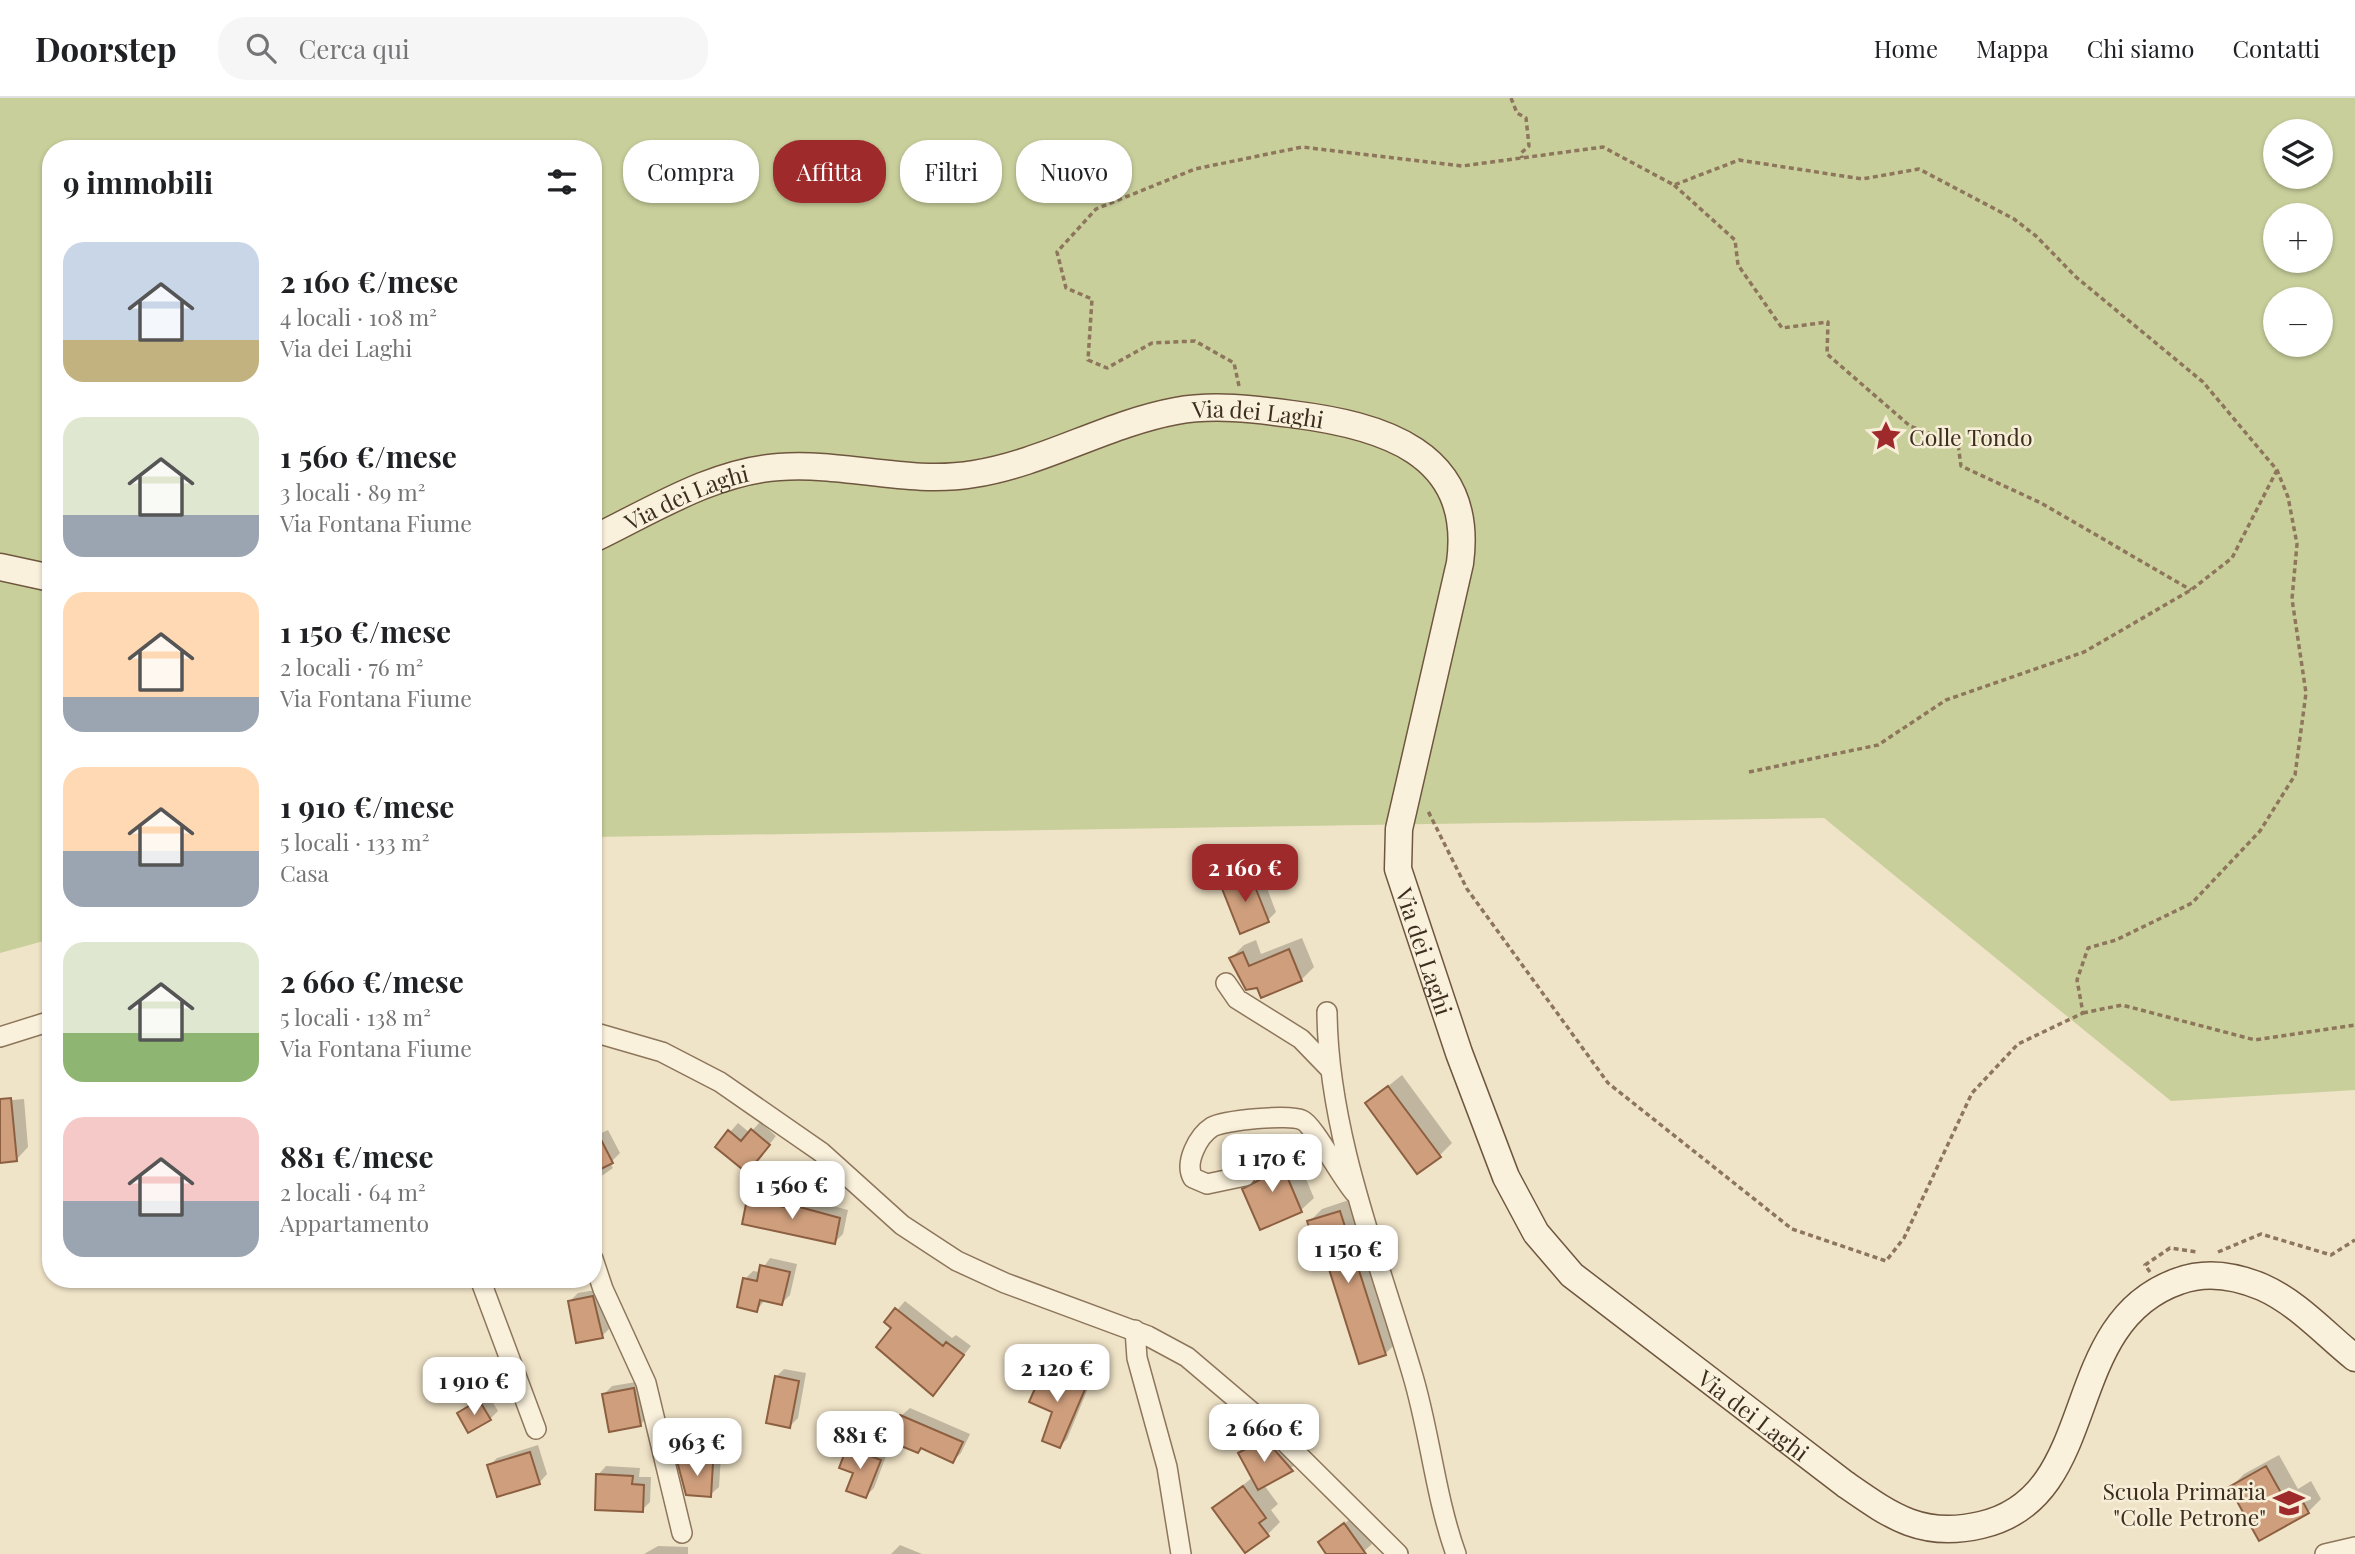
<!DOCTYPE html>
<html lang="it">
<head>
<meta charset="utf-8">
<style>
	:root { --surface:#fff; --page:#f6f6f6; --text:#202124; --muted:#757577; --line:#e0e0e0; --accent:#9e2a2b }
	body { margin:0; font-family:"Playfair Display",serif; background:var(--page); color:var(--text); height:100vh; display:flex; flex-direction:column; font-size:26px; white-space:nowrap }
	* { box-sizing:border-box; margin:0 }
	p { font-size:23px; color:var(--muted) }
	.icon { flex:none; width:38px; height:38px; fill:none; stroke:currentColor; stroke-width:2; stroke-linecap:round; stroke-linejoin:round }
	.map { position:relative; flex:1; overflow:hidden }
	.panel { position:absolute; left:42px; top:42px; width:560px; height:1148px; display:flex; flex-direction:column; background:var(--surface); border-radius:28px; box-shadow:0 2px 5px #0004 }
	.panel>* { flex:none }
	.top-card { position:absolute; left:623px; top:42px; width:665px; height:63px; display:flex; gap:14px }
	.tools { position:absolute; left:2263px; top:21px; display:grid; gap:14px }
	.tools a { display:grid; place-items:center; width:70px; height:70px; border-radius:50%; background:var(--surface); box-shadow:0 2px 5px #0004; font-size:35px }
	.price { position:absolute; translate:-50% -60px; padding:0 16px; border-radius:14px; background:#fff; color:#222; font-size:23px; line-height:46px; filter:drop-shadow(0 2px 4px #0008) }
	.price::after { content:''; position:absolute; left:50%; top:42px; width:21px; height:16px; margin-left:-10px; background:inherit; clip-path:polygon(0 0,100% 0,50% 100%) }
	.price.current { background:var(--accent); color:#fff }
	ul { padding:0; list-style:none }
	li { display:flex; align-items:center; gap:21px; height:175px; padding:0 21px }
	li span { display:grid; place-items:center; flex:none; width:196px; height:140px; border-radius:21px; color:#555 }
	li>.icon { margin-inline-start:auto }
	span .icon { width:84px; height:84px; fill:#fffc; stroke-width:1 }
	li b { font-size:30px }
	h2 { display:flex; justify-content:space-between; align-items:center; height:84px; padding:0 21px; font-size:30px }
	.tag { padding:0 24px; border-radius:28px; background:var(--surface); box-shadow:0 2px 5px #0004; font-size:24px; line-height:63px }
	.tag.current { background:var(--accent); color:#fff }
	header { display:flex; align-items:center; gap:42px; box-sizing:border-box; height:98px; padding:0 35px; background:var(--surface); border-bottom:2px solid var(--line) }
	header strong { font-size:33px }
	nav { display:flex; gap:38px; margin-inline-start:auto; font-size:24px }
	.search { width:490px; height:63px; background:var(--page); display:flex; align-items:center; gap:18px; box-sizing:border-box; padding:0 24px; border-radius:28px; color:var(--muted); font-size:26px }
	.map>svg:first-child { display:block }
	.green { fill:#c9cf9b; fill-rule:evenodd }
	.shadow { fill:#0003 }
	.building { fill:#cf9f7d; stroke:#8d5f41; stroke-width:2 }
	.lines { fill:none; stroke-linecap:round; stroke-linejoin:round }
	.street-casing { stroke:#8d765c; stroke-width:22 }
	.secondary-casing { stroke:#6f573f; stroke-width:29 }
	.path { stroke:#8d765c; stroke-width:3.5; stroke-dasharray:5 3.5; stroke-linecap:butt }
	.street { stroke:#faf1dc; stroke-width:19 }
	.secondary { stroke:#faf1dc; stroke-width:26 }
	.labels { text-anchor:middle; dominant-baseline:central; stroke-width:5; stroke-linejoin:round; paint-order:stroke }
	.street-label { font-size:23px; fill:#3d2e20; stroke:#f7eed8 }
	.poi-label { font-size:23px; fill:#3d2e20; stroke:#f7eed8; text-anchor:start }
</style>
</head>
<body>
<header>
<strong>Doorstep</strong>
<div class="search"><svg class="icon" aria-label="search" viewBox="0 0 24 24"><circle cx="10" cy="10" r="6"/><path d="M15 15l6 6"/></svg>Cerca qui</div>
<nav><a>Home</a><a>Mappa</a><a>Chi siamo</a><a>Contatti</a></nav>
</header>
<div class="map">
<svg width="2355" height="1456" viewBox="0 0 2355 1456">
	<rect width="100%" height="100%" fill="#f0e4c8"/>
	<path class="green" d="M0 0H2355V992L2171 1003 1824 720 593 739V51H51V841L0 855ZM2275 33H2320V79H2275ZM2275 117H2320V163H2275ZM2275 201H2320V247H2275Z"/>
	<path class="shadow" d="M1259 769 1276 814 1268 822 1223 788 1231 780Z
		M1302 840 1314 869 1301 882 1258 888 1231 860 1244 847 1256 842 1261 856Z
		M1402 977 1452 1045 1440 1057 1367 1005Z
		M24 1001 28 1049 17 1061 0 1063V1003Z
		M760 1024 776 1038 755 1065 717 1049 738 1025 750 1035Z
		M608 1032 620 1055 610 1065 613 1070 593 1084V1039Z
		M1289 1041 1314 1100 1301 1112 1245 1091 1267 1073 1261 1059 1273 1047Z
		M757 1094 792 1101 795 1098 848 1112 843 1136 835 1144 749 1102Z
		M1352 1101 1398 1243 1386 1255 1361 1263 1323 1147 1309 1124 1322 1111Z
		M770 1160 797 1166 790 1197 782 1205 765 1202 757 1212 745 1181 753 1173 760 1174Z
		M601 1191 610 1230 602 1238 570 1203 578 1195Z
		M905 1203 952 1240 956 1237 971 1248 933 1296 894 1230 887 1224Z
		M1053 1264 1092 1281 1067 1341 1060 1348 1045 1271Z
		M784 1271 806 1275 798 1320 790 1328 776 1279Z
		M642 1283 648 1319 640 1327 604 1296 612 1288Z
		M487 1295 498 1313 490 1321 459 1315Z
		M910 1310 970 1336 961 1355 953 1363 923 1348 918 1353 893 1325Z
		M1274 1334 1300 1364 1264 1387 1278 1406 1271 1412 1280 1424 1267 1437 1215 1410 1253 1379 1241 1356Z
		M857 1342 888 1353 874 1390 866 1398 849 1350Z
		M538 1347 547 1376 539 1385 489 1368 497 1360Z
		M687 1356 721 1358 719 1389 710 1397 679 1363Z
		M2279 1357 2298 1391 2311 1383 2321 1401 2308 1414 2260 1441 2231 1389 2244 1376Z
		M606 1368 640 1370 639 1379H651L650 1404 642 1412 598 1377Z
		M1353 1419 1372 1446 1361 1456H1328L1320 1444Z
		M900 1447 922 1456H891Z
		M658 1448 688 1449V1456H644Z"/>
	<path class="building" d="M1250 776 1269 824 1240 836 1221 788Z
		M1289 851 1302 883 1261 900 1257 890 1246 892 1229 860 1243 854 1249 868Z
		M1388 988 1441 1059 1417 1076 1365 1005Z
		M11 1000 17 1063 0 1065V1001Z
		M593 1026 613 1065 593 1075Z
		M751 1031 770 1047 747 1075 715 1049 728 1032 741 1043Z
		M1276 1052 1302 1114 1260 1132 1242 1091 1267 1078 1259 1059Z
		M747 1101 784 1109 785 1105 840 1120 835 1146 742 1126Z
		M1340 1113 1386 1257 1359 1266 1322 1149 1316 1151 1307 1123Z
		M760 1167 790 1174 782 1207 760 1202 757 1214 737 1209 743 1180 757 1183Z
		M593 1198 603 1240 576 1245 568 1203Z
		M895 1210 943 1248 946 1244 964 1257 933 1298 876 1249 891 1230 884 1224Z
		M1044 1270 1086 1289 1060 1350 1042 1343 1052 1314 1029 1304Z
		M775 1278 799 1283 790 1330 766 1325Z
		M634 1290 641 1328 609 1334 602 1296Z
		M479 1302 491 1322 468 1335 457 1315Z
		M900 1317 963 1344 953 1365 921 1350 918 1355 884 1341 892 1324 896 1326Z
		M1265 1341 1293 1373 1258 1392 1238 1355Z
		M847 1349 881 1362 866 1400 846 1393 853 1375 839 1370Z
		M530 1354 540 1386 497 1399 487 1367Z
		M677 1363 713 1365 711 1399 686 1397Z
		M2266 1368 2285 1402 2298 1395 2309 1415 2259 1443 2229 1389Z
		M596 1376 633 1378 632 1386 644 1387 643 1414 595 1412Z
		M1243 1388 1266 1420 1259 1425 1269 1438 1245 1455 1212 1410Z
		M1344 1425 1366 1456H1326L1318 1444Z"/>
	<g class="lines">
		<defs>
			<path id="street" d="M1226 885 1237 901 1301 941 1331 972
				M1327 914C1328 1036 1378 1159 1412 1275 1430 1334 1435 1398 1456 1456
				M593 934 662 954 720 984 821 1054 902 1127 957 1163 1005 1185 1148 1238 1187 1259 1273 1332 1398 1456
				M0 939 51 923
				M1245 1078 1207 1086 1193 1080C1184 1065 1198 1038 1212 1029 1224 1022 1290 1016 1302 1022 1313 1026 1342 1081 1355 1095
				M593 1161 603 1191 646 1285 682 1435
				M480 1181 536 1331
				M1135 1232 1137 1260 1167 1369 1181 1456
				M2325 1456 2355 1449"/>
			<g id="secondary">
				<path id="s1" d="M593 441C651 413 714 373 779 369 845 364 909 387 974 376 1044 365 1106 326 1176 313 1213 306 1254 311 1291 316 1380 327 1475 353 1460 465L1399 731 1398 771 1459 955 1506 1079 1536 1135 1572 1177 1845 1386C1891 1418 1922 1441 1981 1427 2104 1399 2057 1225 2179 1183 2206 1173 2236 1178 2262 1189 2298 1205 2325 1236 2355 1260"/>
				<path d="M0 469 51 480"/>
			</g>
		</defs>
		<use href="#street" class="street-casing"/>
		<use href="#secondary" class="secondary-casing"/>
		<path class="path" d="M1511 0 1517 15 1526 20 1529 48 1521 55 1522 60
			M1674 87 1735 142 1738 167 1782 230 1828 224 1827 256 1910 328 1958 346 1961 368 2041 405 2191 492
			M1239 288 1234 265 1195 243 1152 245 1107 270 1088 262 1092 201 1066 190 1057 154 1096 111 1195 71 1302 49 1462 68 1603 49 1674 87 1739 62 1862 81 1919 71 2014 121 2036 138 2076 179 2203 284 2277 372 2288 399 2297 446 2292 501 2306 595 2295 677 2260 733 2192 805 2116 842 2088 850 2077 882 2083 915 2018 946 1972 995 1904 1140 1886 1163 1792 1131 1608 985 1467 791 1427 711
			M1749 674 1878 647 1946 602 2084 554 2191 492 2232 460 2277 372
			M2083 915 2122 907 2255 942 2355 927
			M2218 1154 2261 1136 2331 1157 2355 1142
			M2150 1174 2145 1167 2170 1150 2197 1154"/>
		<use href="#street" class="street"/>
		<use href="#secondary" class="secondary"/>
	</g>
	<defs>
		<symbol id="sight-bare" viewBox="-9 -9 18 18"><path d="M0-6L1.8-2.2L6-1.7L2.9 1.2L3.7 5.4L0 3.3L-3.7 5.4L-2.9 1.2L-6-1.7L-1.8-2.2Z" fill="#9e2a2b" stroke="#f7eed8" stroke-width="2.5" paint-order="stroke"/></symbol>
		<symbol id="school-bare" viewBox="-9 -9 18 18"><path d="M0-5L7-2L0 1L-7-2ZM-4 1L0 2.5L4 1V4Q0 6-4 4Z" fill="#9e2a2b" stroke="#f7eed8" stroke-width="2.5" paint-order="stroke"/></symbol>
	</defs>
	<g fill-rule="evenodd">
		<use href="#sight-bare" x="1864" y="316" width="44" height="44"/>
		<use href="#school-bare" x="2267" y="1383" width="44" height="44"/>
	</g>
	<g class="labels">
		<g class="street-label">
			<text stroke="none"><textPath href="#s1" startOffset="691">Via dei Laghi</textPath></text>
			<text stroke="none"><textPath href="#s1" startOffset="103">Via dei Laghi</textPath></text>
			<text stroke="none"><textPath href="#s1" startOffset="1382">Via dei Laghi</textPath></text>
			<text stroke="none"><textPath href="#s1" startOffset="1970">Via dei Laghi</textPath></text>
		</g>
		<g class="poi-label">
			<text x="1909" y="338">Colle Tondo</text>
			<text x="2266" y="1392" text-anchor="end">Scuola Primaria<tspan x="2266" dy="26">"Colle Petrone"</tspan></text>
		</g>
	</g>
</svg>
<div class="tools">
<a><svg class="icon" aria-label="layers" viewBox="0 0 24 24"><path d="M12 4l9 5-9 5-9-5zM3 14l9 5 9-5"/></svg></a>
<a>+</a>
<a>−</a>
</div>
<b class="price current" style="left:1245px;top:806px">2 160 €</b>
<b class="price" style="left:1272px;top:1096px">1 170 €</b>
<b class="price" style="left:792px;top:1123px">1 560 €</b>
<b class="price" style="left:1348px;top:1187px">1 150 €</b>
<b class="price" style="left:1057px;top:1306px">2 120 €</b>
<b class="price" style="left:474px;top:1319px">1 910 €</b>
<b class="price" style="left:1264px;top:1366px">2 660 €</b>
<b class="price" style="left:860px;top:1373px">881 €</b>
<b class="price" style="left:697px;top:1380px">963 €</b>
<div class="top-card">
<a class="tag">Compra</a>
<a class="tag current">Affitta</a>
<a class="tag">Filtri</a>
<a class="tag">Nuovo</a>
</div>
<section class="panel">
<h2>9 immobili<svg class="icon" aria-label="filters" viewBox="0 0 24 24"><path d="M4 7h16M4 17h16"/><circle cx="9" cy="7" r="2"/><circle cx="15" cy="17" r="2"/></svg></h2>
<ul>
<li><span style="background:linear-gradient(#c9d6e8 70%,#c2b280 0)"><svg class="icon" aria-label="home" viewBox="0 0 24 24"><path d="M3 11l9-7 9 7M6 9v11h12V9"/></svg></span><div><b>2 160 €/mese</b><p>4 locali · 108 m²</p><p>Via dei Laghi</p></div></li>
<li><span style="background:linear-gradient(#dfe7d0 70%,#9aa5b1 0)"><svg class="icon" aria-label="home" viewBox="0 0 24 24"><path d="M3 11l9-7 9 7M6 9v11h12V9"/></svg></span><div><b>1 560 €/mese</b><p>3 locali · 89 m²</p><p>Via Fontana Fiume</p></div></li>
<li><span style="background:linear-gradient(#ffd9b3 75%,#9aa5b1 0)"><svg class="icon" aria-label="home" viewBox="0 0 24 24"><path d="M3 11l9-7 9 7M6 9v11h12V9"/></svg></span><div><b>1 150 €/mese</b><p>2 locali · 76 m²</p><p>Via Fontana Fiume</p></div></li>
<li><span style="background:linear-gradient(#ffd9b3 60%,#9aa5b1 0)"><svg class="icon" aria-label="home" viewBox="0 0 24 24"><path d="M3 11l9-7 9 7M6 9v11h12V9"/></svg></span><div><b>1 910 €/mese</b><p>5 locali · 133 m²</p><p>Casa</p></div></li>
<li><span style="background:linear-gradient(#dfe7d0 65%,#8fb573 0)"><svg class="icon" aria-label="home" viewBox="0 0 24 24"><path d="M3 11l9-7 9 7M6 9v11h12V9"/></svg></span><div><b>2 660 €/mese</b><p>5 locali · 138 m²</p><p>Via Fontana Fiume</p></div></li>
<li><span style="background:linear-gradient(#f6c9c9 60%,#9aa5b1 0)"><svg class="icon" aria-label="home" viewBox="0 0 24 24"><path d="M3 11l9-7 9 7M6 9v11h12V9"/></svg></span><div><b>881 €/mese</b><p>2 locali · 64 m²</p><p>Appartamento</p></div></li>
</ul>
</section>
</div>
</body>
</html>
